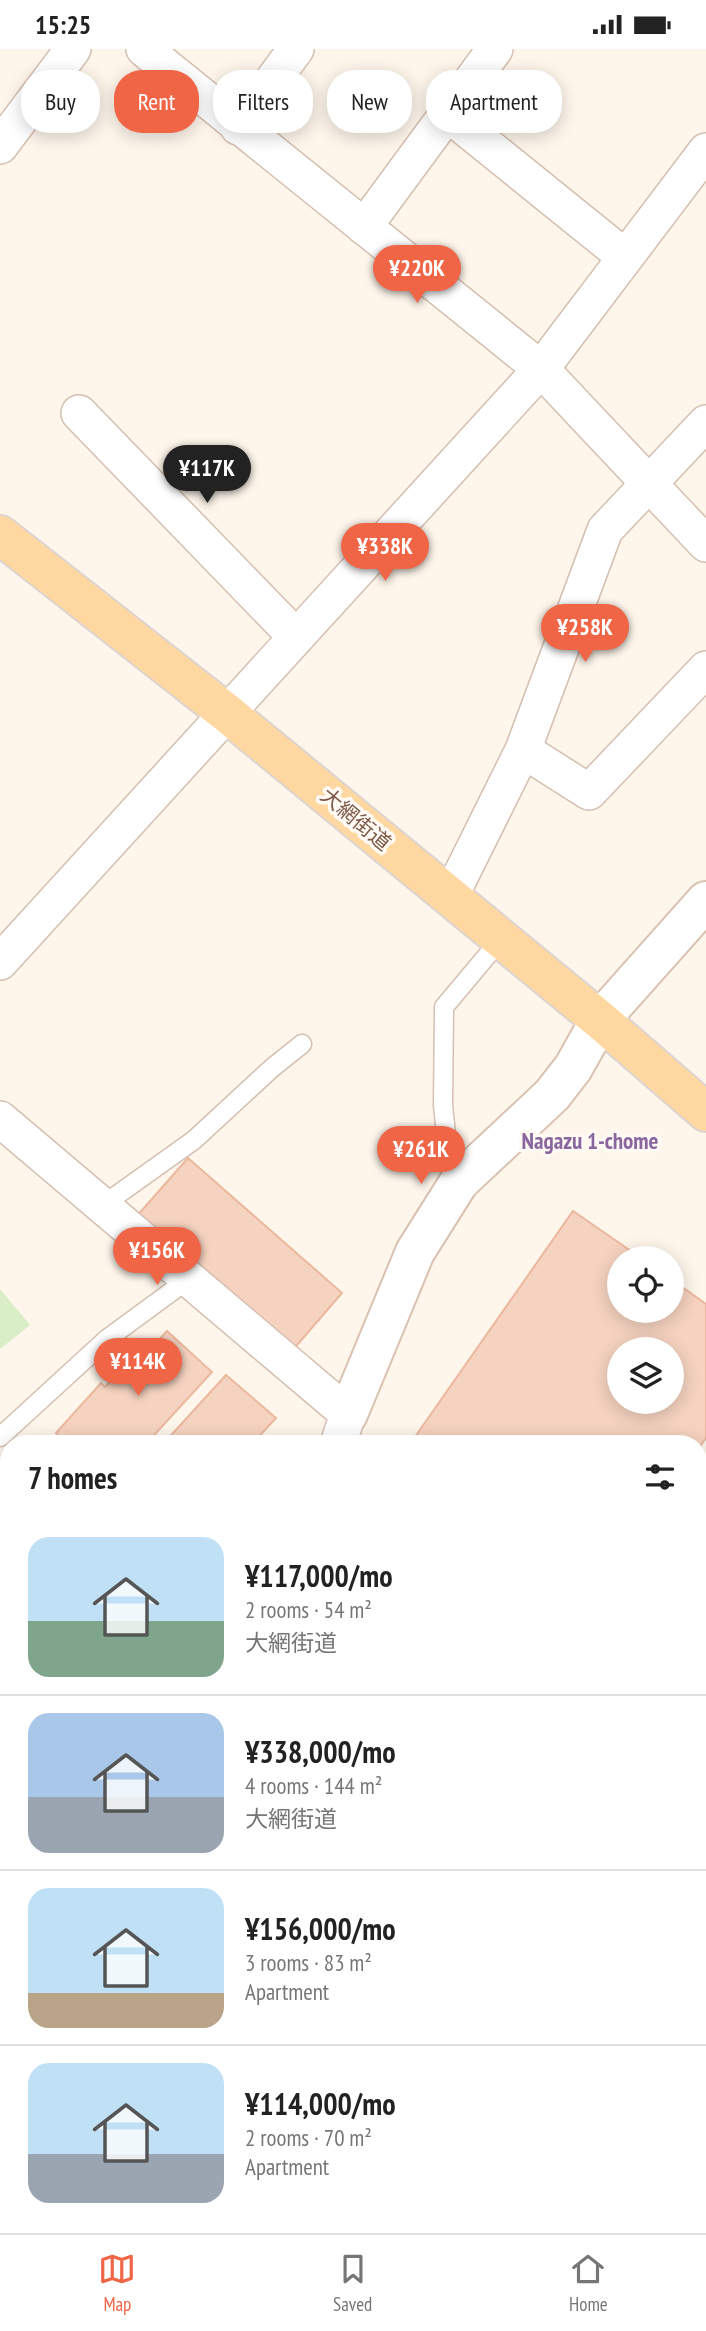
<!DOCTYPE html>
<html lang="en">
<head>
<meta charset="utf-8">
<style>
	:root { --surface:#fff; --page:#f6f6f6; --text:#222; --muted:#767676; --line:#e0e0e0; --accent:#f16547 }
	body { margin:0; font-family:"PT Sans Narrow","Noto Sans JP",sans-serif; background:var(--page); color:var(--text); height:100vh; display:flex; flex-direction:column; font-size:26px; white-space:nowrap }
	* { box-sizing:border-box; margin:0 }
	p { font-size:23px; color:var(--muted) }
	.icon { flex:none; width:38px; height:38px; fill:none; stroke:currentColor; stroke-width:2; stroke-linecap:round; stroke-linejoin:round }
	.map { position:relative; flex:1; overflow:hidden }
	.side { position:absolute; left:0px; top:1386px; width:707px; height:798px; display:flex; flex-direction:column; background:var(--surface); border-radius:28px 28px 0 0; box-shadow:0 4px 18px #0003 }
	.side>* { flex:none }
	.banner { position:absolute; left:21px; top:21px; width:665px; height:63px; display:flex; gap:14px }
	.fabs { position:absolute; left:607px; top:1197px; display:grid; gap:14px }
	.fabs a { display:grid; place-items:center; width:77px; height:77px; border-radius:50%; background:var(--surface); box-shadow:0 4px 18px #0003; font-size:35px }
	.price { position:absolute; translate:-50% -60px; padding:0 16px; border-radius:24px; background:var(--accent); color:#fff; font-size:23px; line-height:46px; filter:drop-shadow(0 2px 4px #0008) }
	.price::after { content:''; position:absolute; left:50%; top:42px; width:21px; height:16px; margin-left:-10px; background:inherit; clip-path:polygon(0 0,100% 0,50% 100%) }
	.price.selected { background:#222; color:#fff }
	ul { padding:0; list-style:none }
	li { display:flex; align-items:center; gap:21px; height:175px; padding:0 28px }
	li+li { border-top:2px solid var(--line) }
	li span { display:grid; place-items:center; flex:none; width:196px; height:140px; border-radius:21px; color:#555 }
	li>.icon { margin-inline-start:auto }
	span .icon { width:84px; height:84px; fill:#fffc; stroke-width:1 }
	li b { font-size:30px }
	h2 { display:flex; justify-content:space-between; align-items:center; height:84px; padding:0 28px; font-size:30px }
	.chip { padding:0 24px; border-radius:28px; background:var(--surface); box-shadow:0 4px 18px #0003; font-size:24px; line-height:63px }
	.chip.selected { background:var(--accent); color:#fff }
	.status { display:flex; justify-content:space-between; align-items:center; height:49px; padding:0 35px; background:var(--surface); direction:ltr }
	.status svg { height:19px; fill:currentColor }
	.tabs { display:flex; justify-content:space-around; align-items:center; height:98px; border-top:2px solid var(--line); background:var(--surface); font-size:19px; color:var(--muted) }
	.tabs a { display:grid; justify-items:center; gap:4px }
	.tabs .selected { color:var(--accent) }
	.map>svg:first-child { display:block }
	.green { fill:#d9eec7 }
	.building { fill:#f6d3c0; stroke:#ebb89e; stroke-width:2; fill-rule:evenodd }
	.lines { fill:none; stroke-linecap:round; stroke-linejoin:round }
	.lane-casing { stroke:#d5bfb1; stroke-width:21 }
	.street-casing { stroke:#d5bfb1; stroke-width:38 }
	.secondary-casing { stroke:#dac1b0; stroke-width:42 }
	.primary-casing { stroke:#ddd4d0; stroke-width:42 }
	.lane { stroke:#fff; stroke-width:18 }
	.street { stroke:#fff; stroke-width:35 }
	.secondary { stroke:#fff; stroke-width:38 }
	.primary { stroke:#ffd8a1; stroke-width:38 }
	.labels { text-anchor:middle; dominant-baseline:central; stroke-width:7; stroke-linejoin:round; paint-order:stroke }
	.street-label { font-size:21px; fill:#7d5a4a; stroke:#fffaf3 }
	.neighbourhood-label { font-size:23px; font-weight:bold; fill:#8a669f; stroke:#fffaf3 }
</style>
</head>
<body>
<div class="status"><b>15:25</b><svg viewBox="0 0 49 12"><path d="M0 12V9h3v3zM5 12V6h3v6zM10 12V3h3v9zM15 12V0h3v12zM26 1h20v11H26zM47 4h2v5h-2z"/></svg></div>
<div class="map">
<svg width="706" height="2184" viewBox="0 0 706 2184">
	<rect width="100%" height="100%" fill="#fef6eb"/>
	<path class="green" d="M0 1240 30 1276 0 1300Z
		M0 2039 9 2048V2081L0 2088Z"/>
	<path class="building" d="M188 1109 342 1244 291 1303 136 1168Z
		M573 1162 641 1209H620V1262H672V1231L706 1255V1389L698 1400V1395H410ZM620 1300H672V1353H620Z
		M167 1282 212 1323 146 1395H67L56 1384 101 1334 105 1338 122 1320 128 1325Z
		M226 1326 276 1369 252 1395H163Z
		M9 1438V1481L0 1475 4 1443Z
		M0 1485 9 1492V1502L0 1512Z
		M9 1581V1618L2 1624 0 1587Z
		M0 1646 9 1660V1674L0 1680Z
		M9 1773V1812L0 1814V1775Z
		M698 1815 706 1820V1925L698 1937Z
		M9 1824V1891L0 1856V1826Z
		M0 1870 5 1896 0 1897Z
		M706 1981V2037L698 2032V1992Z
		M236 2175H267L269 2184H237Z
		M312 2175H366L367 2184H311Z
		M378 2175H413L414 2184H378Z
		M505 2175H554V2184H505Z
		M605 2175H642V2184H606Z
		M594 2177 595 2184H561L560 2178Z"/>
	<g class="lines">
		<defs>
			<path id="lane" d="M459 1133 449 1114 443 1056 444 958 501 890
				M103 1156 194 1091 272 1019 302 995
				M0 1388 107 1290 190 1229
				M0 1730 9 1722
				M0 2120 9 2112"/>
			<path id="street" d="M144 0 541 320 706 495
				M448 65 625 208
				M238 78 296 0
				M0 97 73 0
				M364 178 495 0
				M79 364 295 587
				M523 701 589 743 706 620
				M450 848 523 701 605 481 706 374
				M0 913 541 320 706 102
				M0 1070 348 1365 338 1395
				M698 2154 706 2162
				M204 2175 211 2184"/>
			<path id="secondary" d="M348 1365 415 1203 459 1133 552 1046 573 1019 600 971 706 852
				M698 1658 706 1647
				M0 1937 9 1934
				M0 1966 9 1975
				M467 2184 468 2175"/>
			<path id="primary" d="M0 486 228 665 600 971 706 1063"/>
		</defs>
		<use href="#lane" class="lane-casing"/>
		<use href="#street" class="street-casing"/>
		<use href="#secondary" class="secondary-casing"/>
		<use href="#primary" class="primary-casing"/>
		<use href="#lane" class="lane"/>
		<use href="#street" class="street"/>
		<use href="#secondary" class="secondary"/>
		<use href="#primary" class="primary"/>
	</g>
	<g class="labels">
		<g class="street-label">
			<text transform="translate(356 770) rotate(40)">大網街道</text>
		</g>
		<g class="neighbourhood-label">
			<text x="590" y="1091">Nagazu 1-chome</text>
		</g>
	</g>
</svg>
<div class="fabs">
<a><svg class="icon" aria-label="locate" viewBox="0 0 24 24"><circle cx="12" cy="12" r="6"/><path d="M12 2v4M12 18v4M2 12h4M18 12h4"/></svg></a>
<a><svg class="icon" aria-label="layers" viewBox="0 0 24 24"><path d="M12 4l9 5-9 5-9-5zM3 14l9 5 9-5"/></svg></a>
</div>
<b class="price" style="left:417px;top:256px">¥220K</b>
<b class="price selected" style="left:207px;top:456px">¥117K</b>
<b class="price" style="left:385px;top:534px">¥338K</b>
<b class="price" style="left:585px;top:615px">¥258K</b>
<b class="price" style="left:421px;top:1137px">¥261K</b>
<b class="price" style="left:157px;top:1238px">¥156K</b>
<b class="price" style="left:138px;top:1349px">¥114K</b>
<div class="banner">
<a class="chip">Buy</a>
<a class="chip selected">Rent</a>
<a class="chip">Filters</a>
<a class="chip">New</a>
<a class="chip">Apartment</a>
</div>
<section class="side">
<h2>7 homes<svg class="icon" aria-label="filters" viewBox="0 0 24 24"><path d="M4 7h16M4 17h16"/><circle cx="9" cy="7" r="2"/><circle cx="15" cy="17" r="2"/></svg></h2>
<ul>
<li><span style="background:linear-gradient(#bfe0f5 60%,#7fa58c 0)"><svg class="icon" aria-label="home" viewBox="0 0 24 24"><path d="M3 11l9-7 9 7M6 9v11h12V9"/></svg></span><div><b>¥117,000/mo</b><p>2 rooms · 54 m²</p><p>大網街道</p></div></li>
<li><span style="background:linear-gradient(#a9c7e8 60%,#9aa5b1 0)"><svg class="icon" aria-label="home" viewBox="0 0 24 24"><path d="M3 11l9-7 9 7M6 9v11h12V9"/></svg></span><div><b>¥338,000/mo</b><p>4 rooms · 144 m²</p><p>大網街道</p></div></li>
<li><span style="background:linear-gradient(#bfe0f5 75%,#b9a48a 0)"><svg class="icon" aria-label="home" viewBox="0 0 24 24"><path d="M3 11l9-7 9 7M6 9v11h12V9"/></svg></span><div><b>¥156,000/mo</b><p>3 rooms · 83 m²</p><p>Apartment</p></div></li>
<li><span style="background:linear-gradient(#bfe0f5 65%,#9aa5b1 0)"><svg class="icon" aria-label="home" viewBox="0 0 24 24"><path d="M3 11l9-7 9 7M6 9v11h12V9"/></svg></span><div><b>¥114,000/mo</b><p>2 rooms · 70 m²</p><p>Apartment</p></div></li>
</ul>
</section>
</div>
<nav class="tabs">
<a class="selected"><svg class="icon" aria-label="map" viewBox="0 0 24 24"><path d="M3 6l6-2 6 2 6-2v14l-6 2-6-2-6 2zM9 4v14M15 6v14"/></svg>Map</a>
<a><svg class="icon" aria-label="saved" viewBox="0 0 24 24"><path d="M7 4h10v16l-5-4-5 4z"/></svg>Saved</a>
<a><svg class="icon" aria-label="home" viewBox="0 0 24 24"><path d="M3 11l9-7 9 7M6 9v11h12V9"/></svg>Home</a>
</nav>
</body>
</html>
